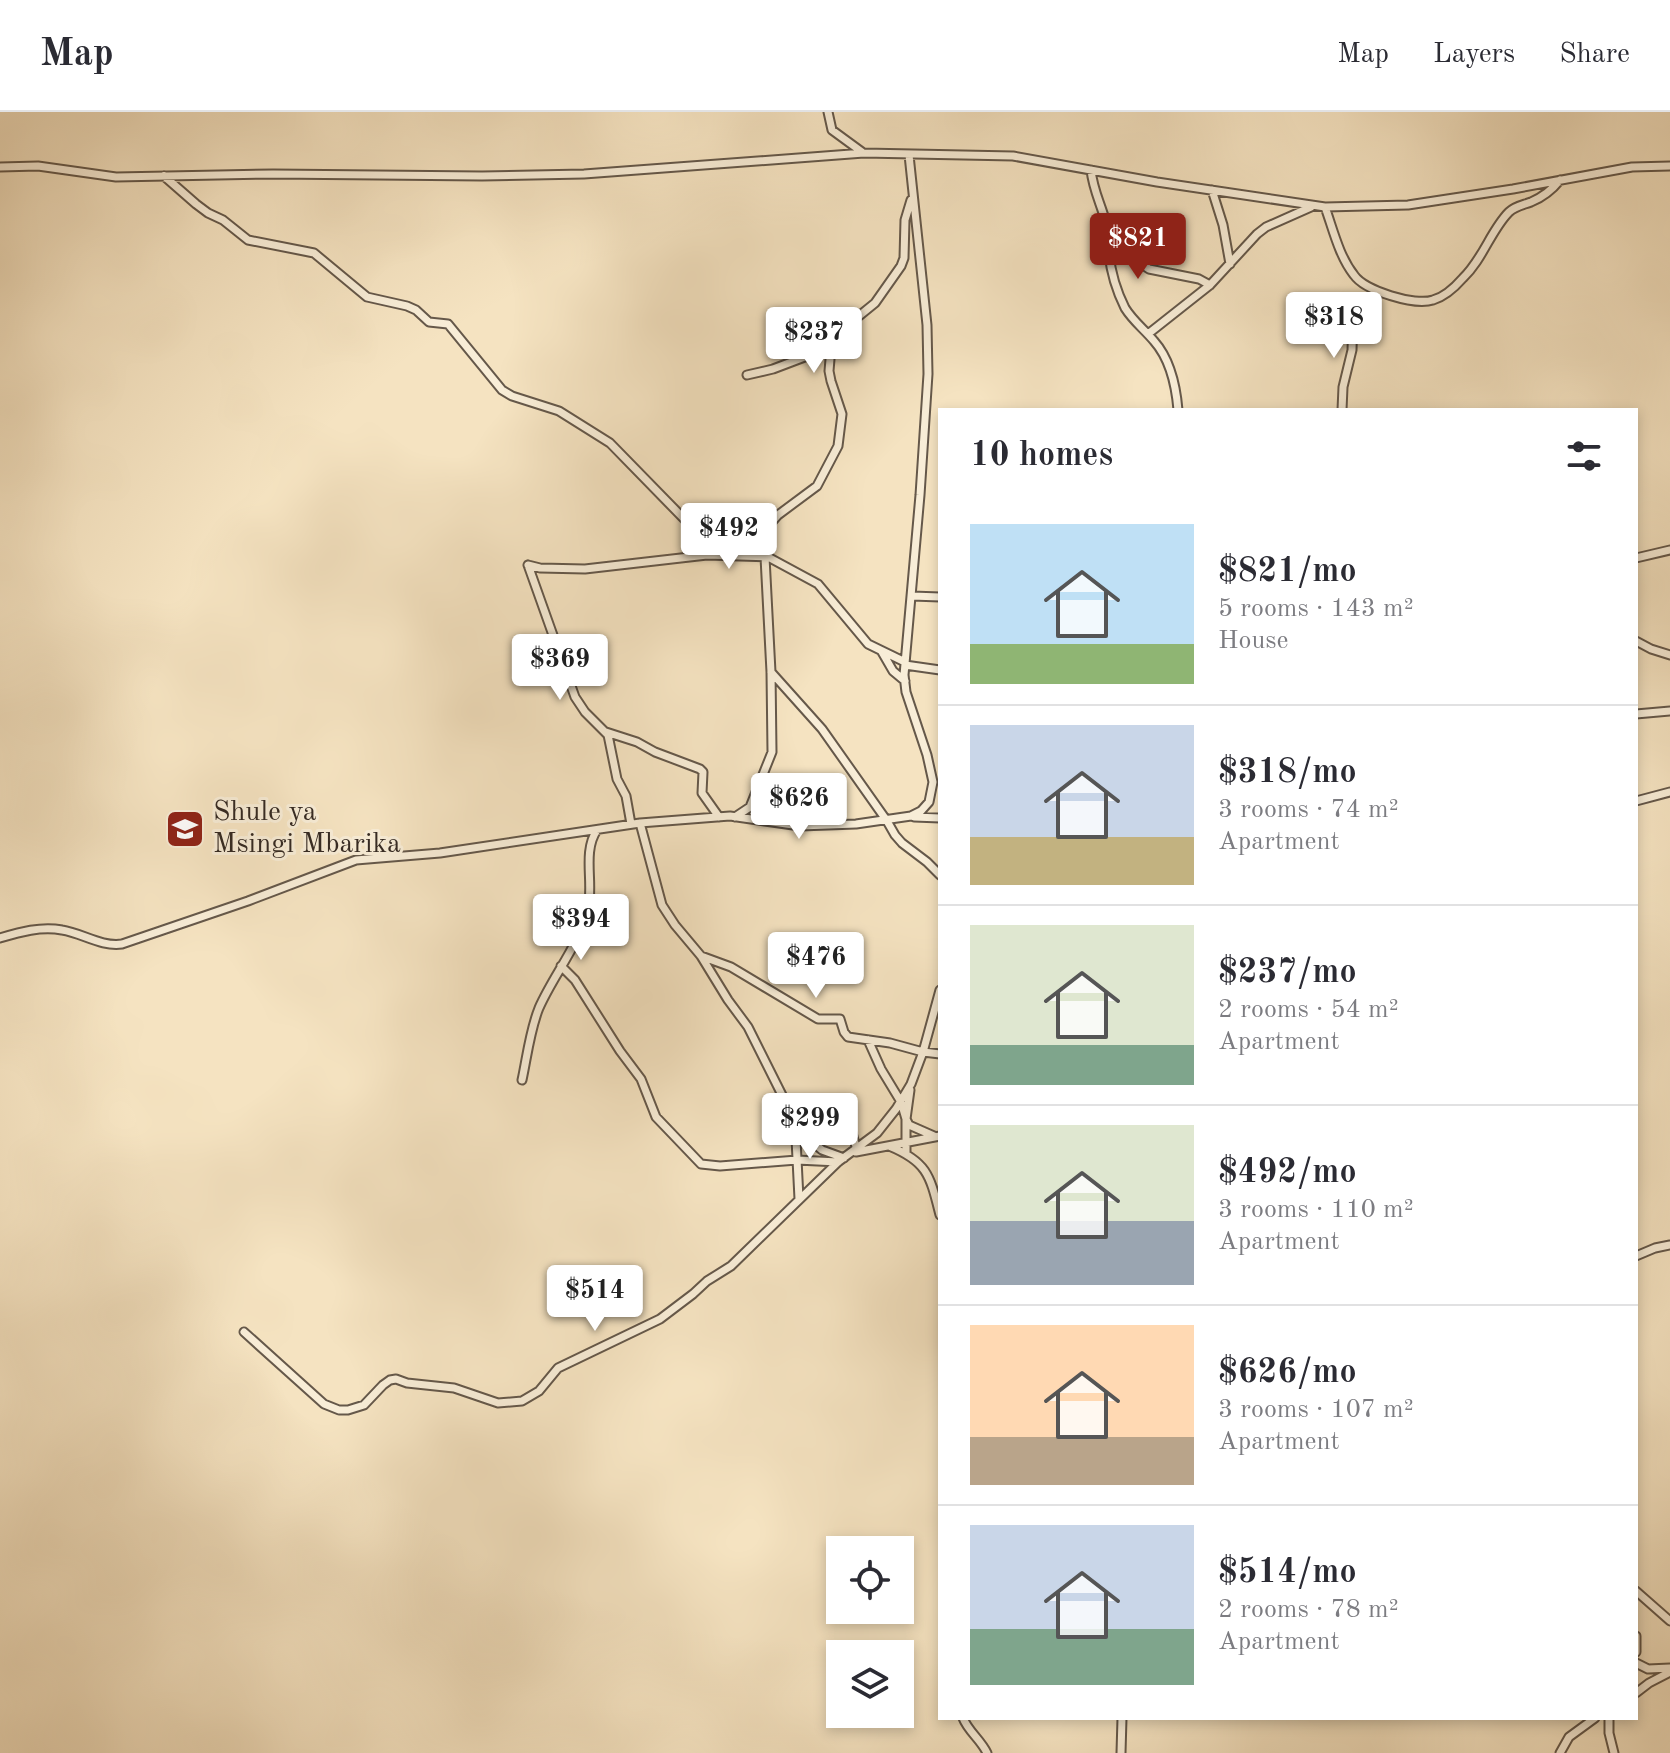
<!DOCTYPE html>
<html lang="en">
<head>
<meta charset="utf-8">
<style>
	:root { --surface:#fff; --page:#f2f2f3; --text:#2b2b33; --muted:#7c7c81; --line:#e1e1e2; --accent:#8f2418 }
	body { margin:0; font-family:"Old Standard TT",serif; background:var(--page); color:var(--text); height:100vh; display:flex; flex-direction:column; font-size:30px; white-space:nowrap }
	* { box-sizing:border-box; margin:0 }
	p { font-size:26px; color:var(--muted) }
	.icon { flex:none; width:44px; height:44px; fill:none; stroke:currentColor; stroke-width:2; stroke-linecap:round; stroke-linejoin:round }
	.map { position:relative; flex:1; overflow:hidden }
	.details { position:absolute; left:938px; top:296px; width:700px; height:1312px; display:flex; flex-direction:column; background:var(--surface); border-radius:0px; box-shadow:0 4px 12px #0003 }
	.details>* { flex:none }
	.controls { position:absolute; left:826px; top:1424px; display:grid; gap:16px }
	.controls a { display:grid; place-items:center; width:88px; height:88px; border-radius:0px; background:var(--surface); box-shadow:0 4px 12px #0003; font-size:40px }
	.price { position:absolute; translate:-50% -68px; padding:0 18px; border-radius:8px; background:#fff; color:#222; font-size:26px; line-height:52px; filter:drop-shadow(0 2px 4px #0008) }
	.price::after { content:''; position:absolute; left:50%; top:48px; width:24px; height:18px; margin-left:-12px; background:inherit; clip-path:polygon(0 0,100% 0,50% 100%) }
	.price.current { background:var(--accent); color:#fff }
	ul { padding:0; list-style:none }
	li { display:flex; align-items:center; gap:24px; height:200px; padding:0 32px }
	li+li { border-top:2px solid var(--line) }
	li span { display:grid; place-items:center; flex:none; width:224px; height:160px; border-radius:0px; color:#555 }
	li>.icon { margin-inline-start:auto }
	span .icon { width:96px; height:96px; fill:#fffc; stroke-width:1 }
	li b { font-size:34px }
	h2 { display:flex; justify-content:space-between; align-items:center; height:96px; padding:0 32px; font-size:34px }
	header { display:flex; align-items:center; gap:48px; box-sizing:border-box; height:112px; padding:0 40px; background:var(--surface); border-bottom:2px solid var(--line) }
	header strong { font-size:38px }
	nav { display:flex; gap:44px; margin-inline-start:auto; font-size:28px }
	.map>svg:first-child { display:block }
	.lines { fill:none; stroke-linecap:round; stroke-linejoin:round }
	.street-casing { stroke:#65584a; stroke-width:11 }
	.street { stroke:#f8edd7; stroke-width:7 }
	.labels { text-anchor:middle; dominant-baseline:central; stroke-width:6; stroke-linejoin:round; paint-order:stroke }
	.poi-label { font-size:28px; fill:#352a23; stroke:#f8edd7; text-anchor:start }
</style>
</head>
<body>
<header>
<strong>Map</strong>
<nav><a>Map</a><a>Layers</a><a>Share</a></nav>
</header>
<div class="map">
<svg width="1670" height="1641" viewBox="0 0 1670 1641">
	<rect width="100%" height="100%" fill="#f5e3c1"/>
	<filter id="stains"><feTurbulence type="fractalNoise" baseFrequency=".0025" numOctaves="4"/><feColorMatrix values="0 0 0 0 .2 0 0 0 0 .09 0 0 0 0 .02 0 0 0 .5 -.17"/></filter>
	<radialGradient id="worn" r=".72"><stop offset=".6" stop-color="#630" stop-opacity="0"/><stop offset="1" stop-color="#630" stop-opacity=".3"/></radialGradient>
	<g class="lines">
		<defs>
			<path id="street" d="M828 0 832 18 862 40
				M0 55 38 54 116 65 273 62 482 64 584 62 864 41 1013 44 1157 70 1325 95 1408 93 1513 77 1632 55 1670 54
				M1091 58C1093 78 1101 92 1106 111 1108 121 1108 132 1109 142 1111 161 1117 180 1125 196 1133 209 1144 217 1154 229 1170 247 1176 274 1178 298
				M164 64 196 92 208 101 223 108 248 128 314 141 367 185 407 194 416 198 429 210 448 212 502 278 512 284 559 299 610 331 692 415 706 432 724 443
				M1212 78 1223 113 1230 152
				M1325 95C1333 117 1339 144 1354 163 1365 179 1415 194 1433 188 1444 185 1456 174 1463 166 1483 147 1491 118 1509 100 1515 94 1523 93 1531 90 1543 85 1552 78 1560 68
				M1106 109 1140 151 1149 157 1199 167 1210 173
				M1148 222 1210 173 1257 122 1266 115 1311 95
				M795 246C810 232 823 222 843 217
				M747 263 773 257 831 235
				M1342 298 1343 275 1352 238 1353 201
				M1636 446 1670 438
				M528 453 540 456 585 457 707 443 768 445 818 472 868 532 905 550
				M528 453 575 585 585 600 608 623 617 667 626 684 631 712
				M912 484 940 485
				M1636 529 1651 537 1670 543
				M882 540 893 559 905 569
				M905 553 940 558
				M771 560 822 617 887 709 895 723 902 731 927 750 940 763
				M1636 602 1670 599
				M606 620 637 630 655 640 700 657 703 660 702 681 719 705
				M1636 689 1670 680
				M735 705 750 695 772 640 771 560 764 426 771 411 778 403 817 374 838 334 842 302 831 269 829 259 831 235 843 217 875 191 901 154 904 146 905 108 911 88
				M914 705 940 706
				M640 711 662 793 675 813 701 844 728 888 748 915 788 995 794 1011 796 1027 799 1087
				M0 826C20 820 41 814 62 818 82 821 101 835 122 832L248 789 356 748 440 741 640 711 717 705 730 704 800 714 856 712 911 704 921 699 929 690 933 670 927 643 906 580 904 563 920 383 928 262 927 213 909 43
				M701 844 731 855 818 907H840L844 920 848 925 890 931 923 940 940 942
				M561 854 575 868 620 939 641 967 656 1005 701 1052 720 1054 797 1048 838 1050
				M868 928 881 957 901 990 906 1007V1041
				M522 968C527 945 530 918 539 896 554 862 580 832 588 796 594 771 582 740 597 718
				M910 978 906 1007 909 1013 934 1024
				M795 1016 822 1038 844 1046
				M852 1021 857 1038
				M889 1034C928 1050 930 1064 940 1103
				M856 1040 940 1024
				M1636 1144 1655 1136 1670 1133
				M244 1220 324 1292 339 1298H348L364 1293 383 1273 390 1268 396 1267 407 1271 454 1276 498 1291 522 1289 539 1279 558 1256 660 1207 693 1182 707 1169 731 1154 838 1050 877 1021 896 997 911 972 923 940 940 878
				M1636 1479 1670 1509
				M1636 1524V1540
				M1636 1551 1648 1557 1670 1556
				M1636 1581 1649 1571 1670 1560
				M963 1606C968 1619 981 1628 987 1641
				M1609 1606V1621L1614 1641
				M1121 1641 1122 1606
				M1560 1641 1569 1625 1595 1606"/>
		</defs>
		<use href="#street" class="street-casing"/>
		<use href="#street" class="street"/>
	</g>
	<defs>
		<symbol id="school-square" viewBox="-11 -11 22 22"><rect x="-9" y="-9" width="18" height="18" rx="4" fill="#8f2418" stroke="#f8edd7"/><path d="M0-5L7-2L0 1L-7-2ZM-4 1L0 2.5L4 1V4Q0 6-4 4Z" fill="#fff"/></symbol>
	</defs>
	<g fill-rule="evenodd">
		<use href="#school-square" x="163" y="695" width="44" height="44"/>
	</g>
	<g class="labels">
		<g class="poi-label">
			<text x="213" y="701">Shule ya<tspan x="213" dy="32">Msingi Mbarika</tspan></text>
		</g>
	</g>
	<rect width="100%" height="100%" filter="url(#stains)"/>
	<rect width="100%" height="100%" fill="url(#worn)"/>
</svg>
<div class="controls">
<a><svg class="icon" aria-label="locate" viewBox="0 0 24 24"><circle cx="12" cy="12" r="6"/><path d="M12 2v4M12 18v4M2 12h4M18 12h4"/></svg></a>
<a><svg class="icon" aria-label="layers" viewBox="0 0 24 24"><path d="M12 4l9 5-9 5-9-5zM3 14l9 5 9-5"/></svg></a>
</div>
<b class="price current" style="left:1138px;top:169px">$821</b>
<b class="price" style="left:1334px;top:248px">$318</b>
<b class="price" style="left:814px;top:263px">$237</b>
<b class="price" style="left:729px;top:459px">$492</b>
<b class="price" style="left:560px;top:590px">$369</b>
<b class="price" style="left:799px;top:729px">$626</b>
<b class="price" style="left:581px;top:850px">$394</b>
<b class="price" style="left:816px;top:888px">$476</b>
<b class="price" style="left:810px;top:1049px">$299</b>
<b class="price" style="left:595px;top:1221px">$514</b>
<section class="details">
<h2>10 homes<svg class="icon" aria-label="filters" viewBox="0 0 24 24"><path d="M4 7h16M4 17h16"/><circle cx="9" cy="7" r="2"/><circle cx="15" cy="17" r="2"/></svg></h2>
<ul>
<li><span style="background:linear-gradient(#bfe0f5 75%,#8fb573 0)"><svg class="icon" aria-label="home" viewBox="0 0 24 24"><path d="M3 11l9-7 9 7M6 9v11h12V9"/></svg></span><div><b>$821/mo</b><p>5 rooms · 143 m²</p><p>House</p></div></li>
<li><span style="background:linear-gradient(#c9d6e8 70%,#c2b280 0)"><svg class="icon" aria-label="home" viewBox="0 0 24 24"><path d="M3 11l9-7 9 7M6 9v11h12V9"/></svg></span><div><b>$318/mo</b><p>3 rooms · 74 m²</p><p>Apartment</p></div></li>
<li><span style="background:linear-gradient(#dfe7d0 75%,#7fa58c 0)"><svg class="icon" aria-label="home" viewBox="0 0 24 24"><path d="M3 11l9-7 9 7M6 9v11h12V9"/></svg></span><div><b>$237/mo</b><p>2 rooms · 54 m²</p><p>Apartment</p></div></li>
<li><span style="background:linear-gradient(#dfe7d0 60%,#9aa5b1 0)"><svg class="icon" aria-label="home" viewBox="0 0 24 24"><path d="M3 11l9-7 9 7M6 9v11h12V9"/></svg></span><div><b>$492/mo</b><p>3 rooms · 110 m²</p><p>Apartment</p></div></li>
<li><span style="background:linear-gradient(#ffd9b3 70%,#b9a48a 0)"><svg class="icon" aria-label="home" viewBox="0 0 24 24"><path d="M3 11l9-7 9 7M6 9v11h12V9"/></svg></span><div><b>$626/mo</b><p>3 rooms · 107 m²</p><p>Apartment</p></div></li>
<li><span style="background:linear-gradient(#c9d6e8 65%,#7fa58c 0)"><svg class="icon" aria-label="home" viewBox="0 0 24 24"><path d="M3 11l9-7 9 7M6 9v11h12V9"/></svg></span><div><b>$514/mo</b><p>2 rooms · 78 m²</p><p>Apartment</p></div></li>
</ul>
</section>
</div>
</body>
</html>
